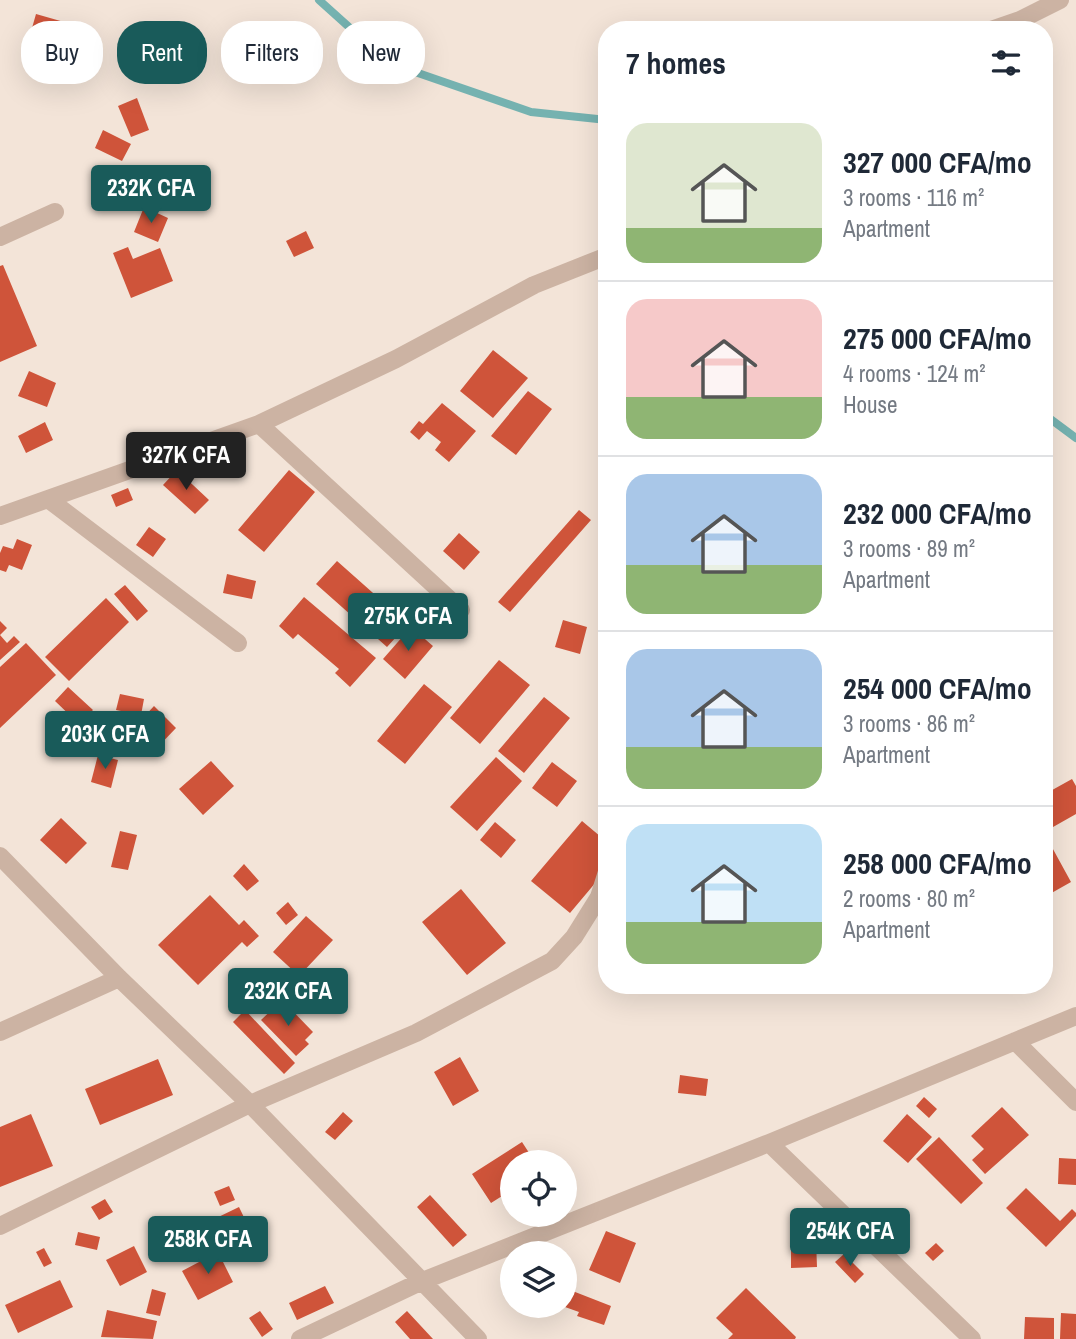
<!DOCTYPE html>
<html lang="en">
<head>
<meta charset="utf-8">
<style>
	:root { --surface:#fff; --page:#f2f2f3; --text:#1f2937; --muted:#747a83; --line:#e0e1e3; --accent:#195b5a }
	body { margin:0; font-family:"Archivo Narrow",sans-serif; background:var(--page); color:var(--text); height:100vh; display:flex; flex-direction:column; font-size:26px; white-space:nowrap }
	* { box-sizing:border-box; margin:0 }
	p { font-size:23px; color:var(--muted) }
	.icon { flex:none; width:38px; height:38px; fill:none; stroke:currentColor; stroke-width:2; stroke-linecap:round; stroke-linejoin:round }
	.map { position:relative; flex:1; overflow:hidden }
	.sheet { position:absolute; left:598px; top:21px; width:455px; height:973px; display:flex; flex-direction:column; background:var(--surface); border-radius:28px; box-shadow:0 7px 28px #0002 }
	.sheet>* { flex:none }
	.top-card { position:absolute; left:21px; top:21px; width:472px; height:63px; display:flex; gap:14px }
	.buttons { position:absolute; left:500px; top:1150px; display:grid; gap:14px }
	.buttons a { display:grid; place-items:center; width:77px; height:77px; border-radius:50%; background:var(--surface); box-shadow:0 7px 28px #0002; font-size:35px }
	.price { position:absolute; translate:-50% -60px; padding:0 16px; border-radius:7px; background:var(--accent); color:#fff; font-size:23px; line-height:46px; filter:drop-shadow(0 2px 4px #0008) }
	.price::after { content:''; position:absolute; left:50%; top:42px; width:21px; height:16px; margin-left:-10px; background:inherit; clip-path:polygon(0 0,100% 0,50% 100%) }
	.price.active { background:#222; color:#fff }
	ul { padding:0; list-style:none }
	li { display:flex; align-items:center; gap:21px; height:175px; padding:0 28px }
	li+li { border-top:2px solid var(--line) }
	li span { display:grid; place-items:center; flex:none; width:196px; height:140px; border-radius:21px; color:#555 }
	li>.icon { margin-inline-start:auto }
	span .icon { width:84px; height:84px; fill:#fffc; stroke-width:1 }
	li b { font-size:30px }
	h2 { display:flex; justify-content:space-between; align-items:center; height:84px; padding:0 28px; font-size:30px }
	.tag { padding:0 24px; border-radius:28px; background:var(--surface); box-shadow:0 7px 28px #0002; font-size:24px; line-height:63px }
	.tag.active { background:var(--accent); color:#fff }
	.map>svg:first-child { display:block }
	.lines { fill:none; stroke-linecap:round; stroke-linejoin:round }
	.stream { stroke:#75b2b0; stroke-width:8 }
	.building { fill:#cf543a }
	.minor { stroke:#ccb3a3; stroke-width:18 }
</style>
</head>
<body>
<div class="map">
<svg width="1076" height="1339" viewBox="0 0 1076 1339">
	<rect width="100%" height="100%" fill="#f3e4d8"/>
	<g class="lines">
		<path class="stream" d="M319 0 389 63 531 112 607 120
			M1045 415 1076 438"/>
	</g>
	<path class="building" d="M36 14 64 22 60 36 32 28Z
		M137 98 149 130 131 137 118 106Z
		M103 130 131 144 122 161 95 148Z
		M144 207 168 218 158 242 134 232Z
		M306 231 314 248 294 257 286 241Z
		M128 247 133 259 160 248 173 281 131 298 113 253Z
		M3 265 37 346 0 362V266Z
		M493 350 528 378 493 418 460 391Z
		M29 371 56 383 47 407 18 396Z
		M528 391 552 409 516 455 491 436Z
		M442 403 476 431 449 462 435 450 441 442 427 431 419 440 410 432 419 421 423 424Z
		M45 422 53 440 26 453 18 436Z
		M177 470 209 500 195 514 163 485Z
		M289 470 315 492 264 552 238 530Z
		M128 488 133 500 116 507 111 495Z
		M579 510 591 520 510 612 498 602Z
		M149 527 166 539 153 557 136 545Z
		M459 533 480 552 464 570 443 551Z
		M17 539 32 545 22 570 9 565 6 572 0 570V553L3 546 13 549Z
		M337 561 408 624 387 647 316 584Z
		M227 574 256 581 252 599 223 593Z
		M125 585 148 611 137 621 114 594Z
		M304 597 376 658 350 687 335 673 339 669 298 634 293 639 279 626Z
		M106 598 129 622 69 681 45 657Z
		M563 620 587 627 580 654 555 647Z
		M0 621 7 628 0 635 7 643 14 636 20 642 0 660Z
		M411 627 433 646 405 679 383 659Z
		M26 643 56 675 0 728V667Z
		M499 660 530 685 480 744 450 718Z
		M424 684 452 707 405 764 377 741Z
		M68 687 93 710 79 724 55 701Z
		M120 694 144 699 141 715 116 710Z
		M544 697 570 718 524 773 498 751Z
		M154 706 176 728 153 752 130 732Z
		M98 755 118 760 111 788 91 782Z
		M496 757 522 781 477 831 450 807Z
		M211 761 234 786 203 815 179 789Z
		M552 762 577 781 557 807 532 788Z
		M1072 779 1076 786V814L1046 831 1045 818 1048 816 1045 811V794Z
		M61 818 87 843 66 864 40 840Z
		M582 821 607 842V869L570 913 531 881Z
		M495 822 516 840 501 858 480 840Z
		M120 831 137 835 128 870 111 867Z
		M1048 840 1071 882 1048 895 1045 890V842Z
		M244 864 259 881 247 891 233 876Z
		M461 889 506 943 467 975 422 922Z
		M210 895 239 925 244 920 259 936 247 947 242 942 198 985 158 945Z
		M288 902 298 915 286 925 276 913Z
		M306 916 333 940 299 976 273 952Z
		M282 1000 313 1032 305 1040 309 1044 296 1056 261 1020Z
		M245 1010 295 1063 284 1074 233 1022Z
		M460 1057 479 1091 453 1106 434 1072Z
		M158 1059 173 1095 100 1125 85 1089Z
		M680 1075 708 1079 706 1096 678 1093Z
		M924 1097 937 1109 929 1118 916 1106Z
		M1002 1107 1029 1135 985 1174 972 1160 984 1149 971 1136Z
		M343 1112 353 1121 335 1140 325 1132Z
		M31 1114 53 1166 0 1187V1127Z
		M907 1114 932 1137 908 1163 883 1141Z
		M939 1137 983 1183 961 1204 916 1159Z
		M522 1142 535 1162H513V1189L491 1203 472 1174Z
		M1059 1158 1076 1159V1185L1058 1184Z
		M229 1186 235 1200 220 1206 214 1192Z
		M1026 1188 1060 1221 1072 1209 1076 1213V1216L1046 1247 1006 1208Z
		M430 1195 467 1235 453 1247 417 1207Z
		M105 1199 113 1212 99 1220 91 1207Z
		M239 1207 252 1234 218 1250 206 1223Z
		M606 1231 636 1243 620 1283 589 1270Z
		M78 1232 100 1237 97 1250 75 1245Z
		M816 1240 817 1267 791 1268V1241Z
		M936 1243 944 1251 933 1261 925 1253Z
		M134 1246 147 1272 120 1286 106 1260Z
		M44 1248 52 1263 44 1267 36 1252Z
		M218 1252 233 1282 198 1300 182 1271Z
		M844 1254 864 1274 855 1283 835 1262Z
		M60 1280 73 1307 18 1333 5 1305Z
		M325 1286 334 1303 297 1320 289 1303Z
		M746 1288 796 1337 795 1339H728L733 1334 716 1318Z
		M152 1289 166 1293 160 1316 146 1313Z
		M570 1290 611 1306 604 1325 577 1316 579 1312 565 1307Z
		M107 1310 157 1321 153 1339 101 1337Z
		M260 1311 273 1329 262 1337 249 1318Z
		M407 1311 433 1339H410L395 1322Z
		M1061 1313 1076 1314V1339H1060Z
		M1025 1317 1054 1318V1339H1024Z"/>
	<g class="lines">
		<path class="minor" d="M991 30 1020 20 1060 0
			M0 237 55 212
			M259 424 461 610
			M48 499 238 643
			M0 516 259 424 396 359 534 285 607 256
			M0 856 119 978 250 1104 478 1339
			M0 1032 119 978
			M1015 1041 1076 1102
			M769 1143 972 1339
			M0 1226 250 1104 416 1033 552 961 574 937 599 897 607 872
			M300 1339 420 1282 769 1143 1076 1016"/>
	</g>
</svg>
<div class="buttons">
<a><svg class="icon" aria-label="locate" viewBox="0 0 24 24"><circle cx="12" cy="12" r="6"/><path d="M12 2v4M12 18v4M2 12h4M18 12h4"/></svg></a>
<a><svg class="icon" aria-label="layers" viewBox="0 0 24 24"><path d="M12 4l9 5-9 5-9-5zM3 14l9 5 9-5"/></svg></a>
</div>
<b class="price" style="left:151px;top:225px">232K CFA</b>
<b class="price active" style="left:186px;top:492px">327K CFA</b>
<b class="price" style="left:408px;top:653px">275K CFA</b>
<b class="price" style="left:105px;top:771px">203K CFA</b>
<b class="price" style="left:288px;top:1028px">232K CFA</b>
<b class="price" style="left:850px;top:1268px">254K CFA</b>
<b class="price" style="left:208px;top:1276px">258K CFA</b>
<div class="top-card">
<a class="tag">Buy</a>
<a class="tag active">Rent</a>
<a class="tag">Filters</a>
<a class="tag">New</a>
</div>
<section class="sheet">
<h2>7 homes<svg class="icon" aria-label="filters" viewBox="0 0 24 24"><path d="M4 7h16M4 17h16"/><circle cx="9" cy="7" r="2"/><circle cx="15" cy="17" r="2"/></svg></h2>
<ul>
<li><span style="background:linear-gradient(#dfe7d0 75%,#8fb573 0)"><svg class="icon" aria-label="home" viewBox="0 0 24 24"><path d="M3 11l9-7 9 7M6 9v11h12V9"/></svg></span><div><b>327 000 CFA/mo</b><p>3 rooms · 116 m²</p><p>Apartment</p></div></li>
<li><span style="background:linear-gradient(#f6c9c9 70%,#8fb573 0)"><svg class="icon" aria-label="home" viewBox="0 0 24 24"><path d="M3 11l9-7 9 7M6 9v11h12V9"/></svg></span><div><b>275 000 CFA/mo</b><p>4 rooms · 124 m²</p><p>House</p></div></li>
<li><span style="background:linear-gradient(#a9c7e8 65%,#8fb573 0)"><svg class="icon" aria-label="home" viewBox="0 0 24 24"><path d="M3 11l9-7 9 7M6 9v11h12V9"/></svg></span><div><b>232 000 CFA/mo</b><p>3 rooms · 89 m²</p><p>Apartment</p></div></li>
<li><span style="background:linear-gradient(#a9c7e8 70%,#8fb573 0)"><svg class="icon" aria-label="home" viewBox="0 0 24 24"><path d="M3 11l9-7 9 7M6 9v11h12V9"/></svg></span><div><b>254 000 CFA/mo</b><p>3 rooms · 86 m²</p><p>Apartment</p></div></li>
<li><span style="background:linear-gradient(#bfe0f5 70%,#8fb573 0)"><svg class="icon" aria-label="home" viewBox="0 0 24 24"><path d="M3 11l9-7 9 7M6 9v11h12V9"/></svg></span><div><b>258 000 CFA/mo</b><p>2 rooms · 80 m²</p><p>Apartment</p></div></li>
</ul>
</section>
</div>
</body>
</html>
